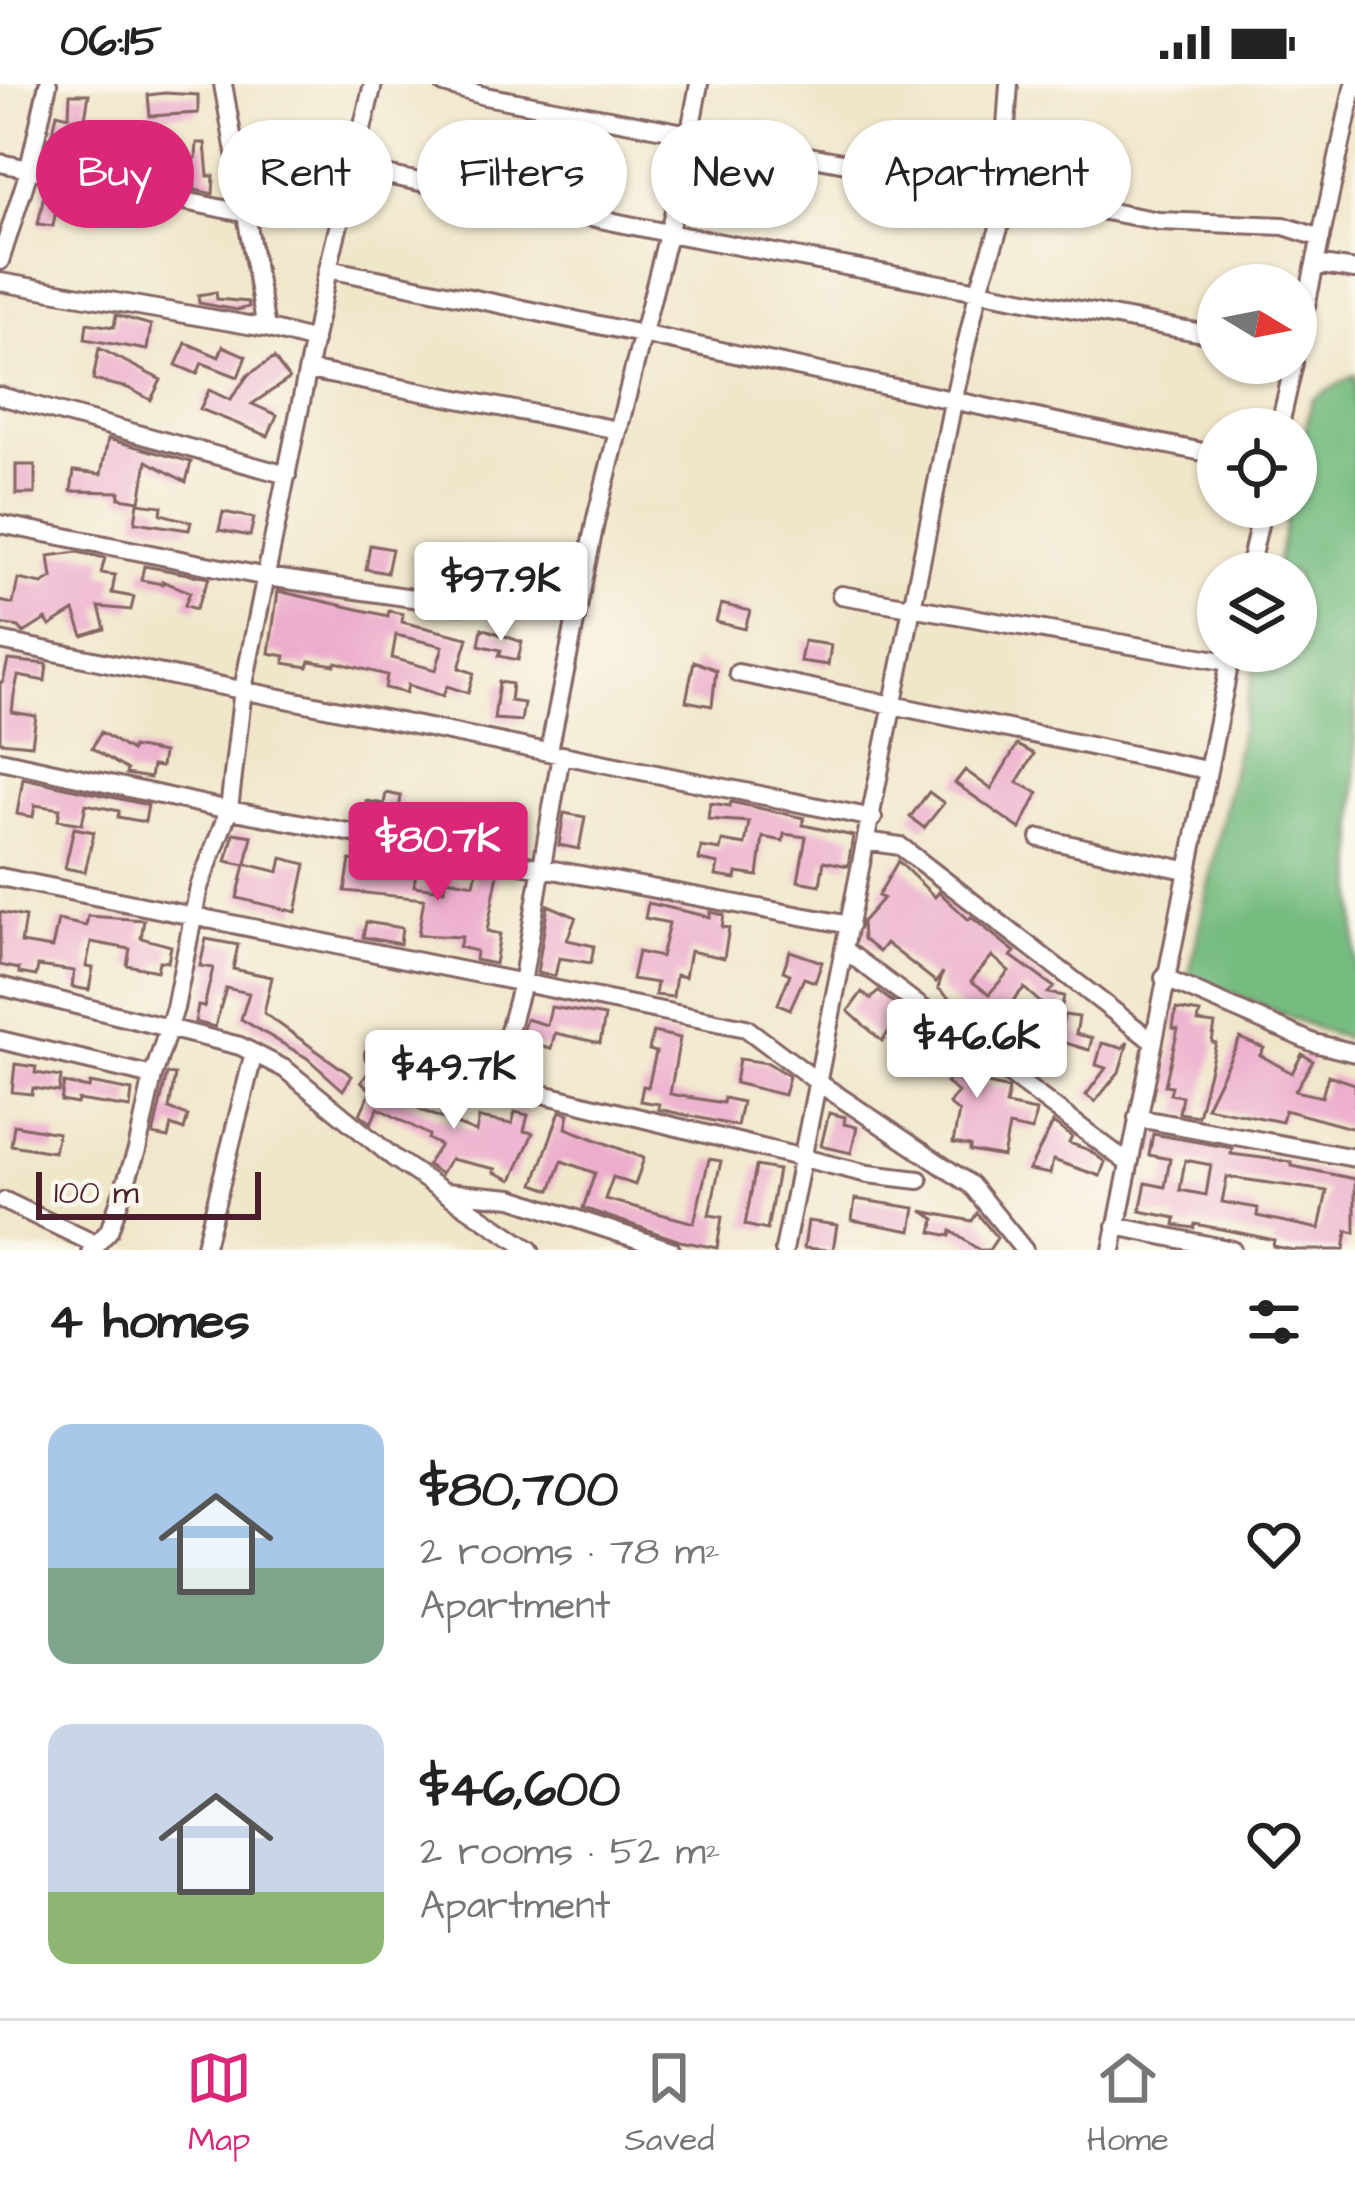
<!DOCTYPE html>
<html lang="en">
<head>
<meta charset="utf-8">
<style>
	:root { --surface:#fff; --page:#f6f6f6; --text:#222; --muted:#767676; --line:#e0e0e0; --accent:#db2777 }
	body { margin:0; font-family:"Architects Daughter",sans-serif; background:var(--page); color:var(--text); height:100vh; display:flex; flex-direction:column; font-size:45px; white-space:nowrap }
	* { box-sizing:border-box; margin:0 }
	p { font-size:39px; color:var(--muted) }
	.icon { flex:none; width:66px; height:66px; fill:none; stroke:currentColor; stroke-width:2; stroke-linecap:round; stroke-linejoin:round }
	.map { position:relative; height:1166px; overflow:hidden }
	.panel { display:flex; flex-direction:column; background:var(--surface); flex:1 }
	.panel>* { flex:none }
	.hud { position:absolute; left:36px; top:36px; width:1284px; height:108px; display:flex; gap:24px }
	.needle { width:78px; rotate:100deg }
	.buttons { position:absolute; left:1197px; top:180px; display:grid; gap:24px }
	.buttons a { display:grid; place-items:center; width:120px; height:120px; border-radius:50%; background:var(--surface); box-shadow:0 3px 9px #0004; font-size:60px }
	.scale { position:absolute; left:36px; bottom:30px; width:225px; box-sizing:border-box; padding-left:12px; border:6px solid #4a1f2b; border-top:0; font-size:33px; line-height:42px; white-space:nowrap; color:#4a1f2b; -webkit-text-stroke:9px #fbf7ec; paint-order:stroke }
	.price { position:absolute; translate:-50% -102px; padding:0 27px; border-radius:12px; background:#fff; color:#222; font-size:39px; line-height:78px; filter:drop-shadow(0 3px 6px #0008) }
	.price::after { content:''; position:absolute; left:50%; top:72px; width:36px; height:27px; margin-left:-18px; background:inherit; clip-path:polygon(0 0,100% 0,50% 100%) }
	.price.active { background:var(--accent); color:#fff }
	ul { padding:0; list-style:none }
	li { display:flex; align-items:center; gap:36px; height:300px; padding:0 48px }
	li span { display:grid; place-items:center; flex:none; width:336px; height:240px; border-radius:24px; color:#555 }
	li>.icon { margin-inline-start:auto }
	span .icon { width:144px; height:144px; fill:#fffc; stroke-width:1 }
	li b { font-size:51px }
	h2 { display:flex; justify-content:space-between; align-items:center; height:144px; padding:0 48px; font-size:51px }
	.pill { padding:0 42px; border-radius:54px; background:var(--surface); box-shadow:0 3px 9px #0004; font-size:42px; line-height:108px }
	.pill.active { background:var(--accent); color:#fff }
	.status { display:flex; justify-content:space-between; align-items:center; height:84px; padding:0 60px; background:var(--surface); direction:ltr }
	.status svg { height:33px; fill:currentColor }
	.tabs { display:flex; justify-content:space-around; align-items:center; height:168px; border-top:3px solid var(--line); background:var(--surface); font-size:33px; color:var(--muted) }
	.tabs a { display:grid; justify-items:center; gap:6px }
	.tabs .active { color:var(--accent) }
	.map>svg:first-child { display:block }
	.forest { fill:#76bc81; stroke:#606e56; stroke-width:3 }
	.building { fill:#ecaccc; fill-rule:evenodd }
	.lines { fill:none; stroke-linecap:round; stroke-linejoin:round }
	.street-casing { stroke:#846563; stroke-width:22 }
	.street { stroke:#fff; stroke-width:16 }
</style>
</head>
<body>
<div class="status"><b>06:15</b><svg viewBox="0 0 49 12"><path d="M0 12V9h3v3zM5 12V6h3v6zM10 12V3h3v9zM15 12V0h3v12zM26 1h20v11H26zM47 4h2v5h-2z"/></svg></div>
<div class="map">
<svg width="1355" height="1166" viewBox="0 0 1355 1166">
	<rect width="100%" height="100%" fill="#fbf7ec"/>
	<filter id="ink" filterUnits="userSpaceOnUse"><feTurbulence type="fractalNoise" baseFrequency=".00833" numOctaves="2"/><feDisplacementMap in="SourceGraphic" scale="24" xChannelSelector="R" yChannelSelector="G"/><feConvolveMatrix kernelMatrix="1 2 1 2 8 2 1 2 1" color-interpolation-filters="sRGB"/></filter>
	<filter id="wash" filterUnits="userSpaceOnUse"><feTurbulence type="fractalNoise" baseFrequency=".004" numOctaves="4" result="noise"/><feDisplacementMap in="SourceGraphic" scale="48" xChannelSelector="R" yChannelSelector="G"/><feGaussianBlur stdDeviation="2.7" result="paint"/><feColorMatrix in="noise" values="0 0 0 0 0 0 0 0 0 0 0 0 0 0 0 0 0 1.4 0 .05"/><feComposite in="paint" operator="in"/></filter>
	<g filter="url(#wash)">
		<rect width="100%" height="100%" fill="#f0e6ca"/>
		<path class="forest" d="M1355 291V956L1328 949 1189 891 1258 567H1296V489H1275L1289 423H1296V389L1312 316Z"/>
		<g id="blocks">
			<path class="building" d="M165 9 198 11V29L150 32 148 11Z
				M70 10H89L81 58 52 54 57 29 69 32Z
				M197 59H205L208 92H214L213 110 195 106 193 75 196 74Z
				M46 101 60 104 53 142 38 140Z
				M216 208 217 215 248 218 249 223 237 226 199 219 198 211Z
				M116 231 151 241 147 266 85 255 87 239 114 243Z
				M186 259 219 273 223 262 246 272 238 293 202 279 197 290 176 281Z
				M99 264 161 296 151 316 128 304 93 296Z
				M274 274 289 295 252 320 277 331 268 352 200 325 209 306 230 316 248 291Z
				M108 355 191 378 186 398 147 377 140 417 119 414 120 408 71 407 74 387 101 390Z
				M16 381H35V410H16Z
				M138 419 162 422 161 430 191 438 189 446 135 438Z
				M223 428 254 434 250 452 219 446Z
				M370 461 392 465 387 489 366 485Z
				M77 468 105 474 101 489 115 491 112 509 134 513 131 526 99 523 105 545 83 552 74 527 50 542 46 535 24 549 19 543 0 540V517L13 520 18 495 42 500 52 494 49 472Z
				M478 474 501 481 495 500 472 493Z
				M421 481 448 495 443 506 413 499Z
				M144 482 209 494 196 525 185 521 190 508 162 497V500L141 496Z
				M278 507 388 532 389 527 403 530 402 538 468 554 459 584 474 589 468 609 447 602 443 612 408 601 406 609 385 604 387 591 336 578 335 581 310 577 308 583 284 579 285 572 269 569ZM396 551 443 562 436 586 392 574Z
				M721 520 750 527 745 545 716 538Z
				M482 544 522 558 518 576 499 572 501 566 479 561Z
				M804 557 831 561 828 581 800 577Z
				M8 576 47 580 45 597 18 592 14 611 12 628 36 632 32 661 0 658V598H3Z
				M694 577 716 586 712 622 686 617Z
				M499 598 512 600 510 617 524 619 521 637 494 635Z
				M101 648 131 667 132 663 163 669 161 683 152 682 150 694 126 690 127 686 92 664Z
				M1017 661 1034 670 1017 698 1038 709 1020 745 955 699 965 686 991 705Z
				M23 694 148 721 145 738 118 733 119 727 86 720 82 740 58 736 60 725 35 721 33 733 17 730Z
				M929 708 944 719 924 744 910 733Z
				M386 709 401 712 399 726 416 728 413 743 364 733 366 717 384 720Z
				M731 718 804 734 803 741 853 752 848 782 824 777 820 801 798 797 806 753 784 750 783 757 763 753 758 792 737 789 736 795 716 792 718 780 699 776 701 763 720 766 722 757 745 761 749 738 708 735 710 719 730 722Z
				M564 729 585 733 579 765 559 761Z
				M452 737 507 742 504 758 466 751V757L450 754Z
				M74 744 94 748 85 788 65 784Z
				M234 749 252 752 246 780 279 788 282 774 306 780 296 828 237 814 245 781 226 777Z
				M361 769 375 772 374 780 381 784 416 789 414 802 444 806 446 795 474 800 477 785 498 789 487 847 500 850 495 880 475 876 476 867 459 863 462 853 418 851 424 815 345 807 350 776 359 778Z
				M898 777 935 813 939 808 969 836 971 833 1015 868 1011 872 1054 903 1048 909 1064 912 1061 926 1044 922 1024 904 1003 928 1062 960 1044 988 1020 972 1028 960 989 944 984 952 968 942 972 935 938 904 943 888 936 898 886 859 879 868 863 855 862 838 883 814 878 812ZM992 872 1009 887 989 910 971 897Z
				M648 819 710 833V828L724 831 722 843 729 844 724 874 690 867 685 893 676 891 673 913 655 911 657 899 632 895 638 868 661 873 669 839 645 834Z
				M548 821 576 833 567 856 594 862 591 879 559 874 555 892 537 889Z
				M0 828 25 833 21 859 52 864 58 836 86 842 88 832 144 836 141 854 171 862 168 878 159 877 157 887 127 881 130 865 91 858 86 883 93 884 89 906 72 903 74 887 38 882 36 892 19 889V885L0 881Z
				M366 838 402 844 400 860 363 853Z
				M206 855 238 861 233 885 272 893 264 929 352 992 343 1006 307 974 241 935 249 909 226 904 215 943 195 938 198 922 204 923 213 884 200 882Z
				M790 867 822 878 815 898 804 894 790 925 778 920 790 890 783 887Z
				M878 907 910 931 897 948 892 943 882 957 848 927 862 908 871 915Z
				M551 923 605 932 600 959 555 949 551 965 519 957 526 935 547 941Z
				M1176 925 1200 929 1198 938 1215 940 1212 958 1216 959 1198 1032 1179 1029 1182 1012 1170 1010 1172 1002 1165 1001 1178 945 1173 944Z
				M1064 931 1079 933 1076 950 1092 954 1089 966 1059 957Z
				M653 948 680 954 670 1010 723 1019 724 1014 742 1018 737 1042 658 1025 659 1020 640 1017 643 1002 648 1003 656 968 649 966Z
				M922 950 947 958 986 988 983 999 1009 1005 1006 1021 1036 1027 1032 1047 1009 1042 1003 1073 970 1067V1062L953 1059 959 1028 949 1020 958 1008 946 999 957 985 915 970Z
				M1240 954 1264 964 1260 971 1292 989 1302 970 1313 977 1295 1007 1322 1013 1328 991 1355 1000V1045L1285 1026 1282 1038 1206 1023Z
				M423 957 481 966 476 985 438 975 437 985 419 977Z
				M1128 958 1119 988 1095 1018 1086 1011 1106 984 1096 981 1102 959 1122 964Z
				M739 975 768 979 789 992 784 1011 735 999Z
				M15 980 36 983 35 989 61 993 59 1008 33 1004 32 1010 12 1008Z
				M372 984 388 995 382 1001 423 1027 476 1048 479 1034 512 1040 515 1028 528 1031 524 1047 533 1049 512 1096 494 1088 496 1085 450 1075 441 1090 427 1081 440 1061 428 1055 429 1051 378 1024 371 1039 360 1030 371 1006 361 998Z
				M167 990 175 991 169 1025 188 1032 184 1046 171 1041 168 1054 153 1051Z
				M64 999 89 1004 90 999 132 1007 130 1024 78 1016 77 1020 61 1017Z
				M560 1027 569 1030 566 1044 644 1074 635 1101 613 1093 605 1115 694 1139 709 1075 721 1077 709 1131 722 1133 717 1164 680 1157 583 1124 595 1089 562 1077 551 1106 534 1100Z
				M829 1029 845 1033 844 1040 857 1043 851 1069 821 1062Z
				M1053 1039 1072 1053 1069 1059 1089 1066 1105 1078 1100 1092 1053 1076 1050 1090 1029 1086Z
				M14 1041 58 1049 54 1068 11 1061Z
				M1153 1050 1232 1064 1231 1070 1292 1078V1082L1355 1095V1149L1347 1147 1344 1166H1293L1273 1162 1274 1156 1236 1148 1195 1140 1194 1144 1175 1141 1176 1134 1140 1127 1146 1099 1165 1103 1170 1075 1149 1071ZM1185 1076 1211 1081 1206 1111 1180 1106ZM1227 1093 1327 1107 1319 1145 1257 1132 1258 1124 1222 1118Z
				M756 1082 778 1086 767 1146 745 1141Z
				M855 1115 915 1124 911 1147 852 1136Z
				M922 1127 972 1137 977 1129 997 1154 989 1166H979L951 1147 950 1152 932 1148 935 1135Z
				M808 1137 837 1141 833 1166 804 1164Z"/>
		</g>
	</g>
	<g filter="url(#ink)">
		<use href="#blocks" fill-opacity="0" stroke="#846563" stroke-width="3"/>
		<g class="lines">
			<defs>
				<path id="street" d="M223 0 266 244
					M444 0 485 12 1159 137 1284 142 1321 154
					M0 79 248 130
					M352 84 668 149 1218 252
					M0 177 27 93 48 0
					M1315 180 1355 186
					M328 185C625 244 921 312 1218 371
					M0 198 266 244 314 257
					M1296 268 1354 0
					M308 286 618 346
					M0 312 287 391
					M1279 345 1294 279
					M0 440 267 493 461 521
					M1248 489 1263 423
					M841 511 1229 578
					M0 557 873 734
					M738 589 1206 686
					M549 667 596 434 677 115 699 0
					M0 676 229 726 850 841
					M1040 754 1185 786
					M866 757 900 762 1151 956
					M0 793 746 944 819 999 971 1101 1024 1166
					M845 866 1128 1079
					M1164 894 1314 959 1355 969
					M0 902 240 962 285 985 394 1074 530 1166
					M0 956 153 992
					M374 971 480 1018 491 1013 522 899 561 671
					M498 999 868 1090 919 1096
					M1137 1034 1355 1074
					M445 1108 512 1114 671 1166
					M5 1117 97 1161
					M1116 1142 1232 1166
					M91 1166 109 1147 137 1066 153 992 175 924 199 803 229 726 243 605 328 185 373 0
					M204 1166 254 969
					M784 1166 953 318 979 205 1011 108 1005 58 1009 0
					M1112 1166 1232 567"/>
			</defs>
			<use href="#street" class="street-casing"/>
			<use href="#street" class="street"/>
		</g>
	</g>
</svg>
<div class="buttons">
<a><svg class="needle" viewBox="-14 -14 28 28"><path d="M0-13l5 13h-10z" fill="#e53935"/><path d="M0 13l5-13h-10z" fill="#767676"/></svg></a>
<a><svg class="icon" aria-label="locate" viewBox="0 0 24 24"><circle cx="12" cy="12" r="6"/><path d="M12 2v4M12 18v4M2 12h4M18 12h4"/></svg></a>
<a><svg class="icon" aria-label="layers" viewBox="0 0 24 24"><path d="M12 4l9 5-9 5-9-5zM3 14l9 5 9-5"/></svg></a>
</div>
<div class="scale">100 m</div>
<b class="price" style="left:501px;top:560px">$97.9K</b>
<b class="price active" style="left:438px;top:820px">$80.7K</b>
<b class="price" style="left:977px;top:1017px">$46.6K</b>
<b class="price" style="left:454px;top:1048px">$49.7K</b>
<div class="hud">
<a class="pill active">Buy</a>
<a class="pill">Rent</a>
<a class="pill">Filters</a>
<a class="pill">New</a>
<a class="pill">Apartment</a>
</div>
</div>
<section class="panel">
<h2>4 homes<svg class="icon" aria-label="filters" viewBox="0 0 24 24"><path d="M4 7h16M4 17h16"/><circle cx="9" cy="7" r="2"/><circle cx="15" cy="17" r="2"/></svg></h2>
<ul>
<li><span style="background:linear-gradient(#a9c7e8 60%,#7fa58c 0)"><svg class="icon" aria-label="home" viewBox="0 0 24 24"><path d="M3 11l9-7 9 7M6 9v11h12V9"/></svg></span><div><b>$80,700</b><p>2 rooms · 78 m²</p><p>Apartment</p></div><svg class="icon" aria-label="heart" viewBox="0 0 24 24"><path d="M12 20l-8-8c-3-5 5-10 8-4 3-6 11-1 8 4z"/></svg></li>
<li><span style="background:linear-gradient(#c9d6e8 70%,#8fb573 0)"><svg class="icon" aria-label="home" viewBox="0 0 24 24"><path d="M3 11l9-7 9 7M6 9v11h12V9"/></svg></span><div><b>$46,600</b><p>2 rooms · 52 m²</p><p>Apartment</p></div><svg class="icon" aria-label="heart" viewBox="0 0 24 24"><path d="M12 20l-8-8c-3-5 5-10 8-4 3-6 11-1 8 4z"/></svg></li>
</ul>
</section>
<nav class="tabs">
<a class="active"><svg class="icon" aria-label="map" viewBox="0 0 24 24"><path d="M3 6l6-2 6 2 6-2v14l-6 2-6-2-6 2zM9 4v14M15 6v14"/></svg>Map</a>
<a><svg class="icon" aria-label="saved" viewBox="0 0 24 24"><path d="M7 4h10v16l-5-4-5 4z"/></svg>Saved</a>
<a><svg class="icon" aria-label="home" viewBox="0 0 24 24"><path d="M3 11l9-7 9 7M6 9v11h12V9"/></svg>Home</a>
</nav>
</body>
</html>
